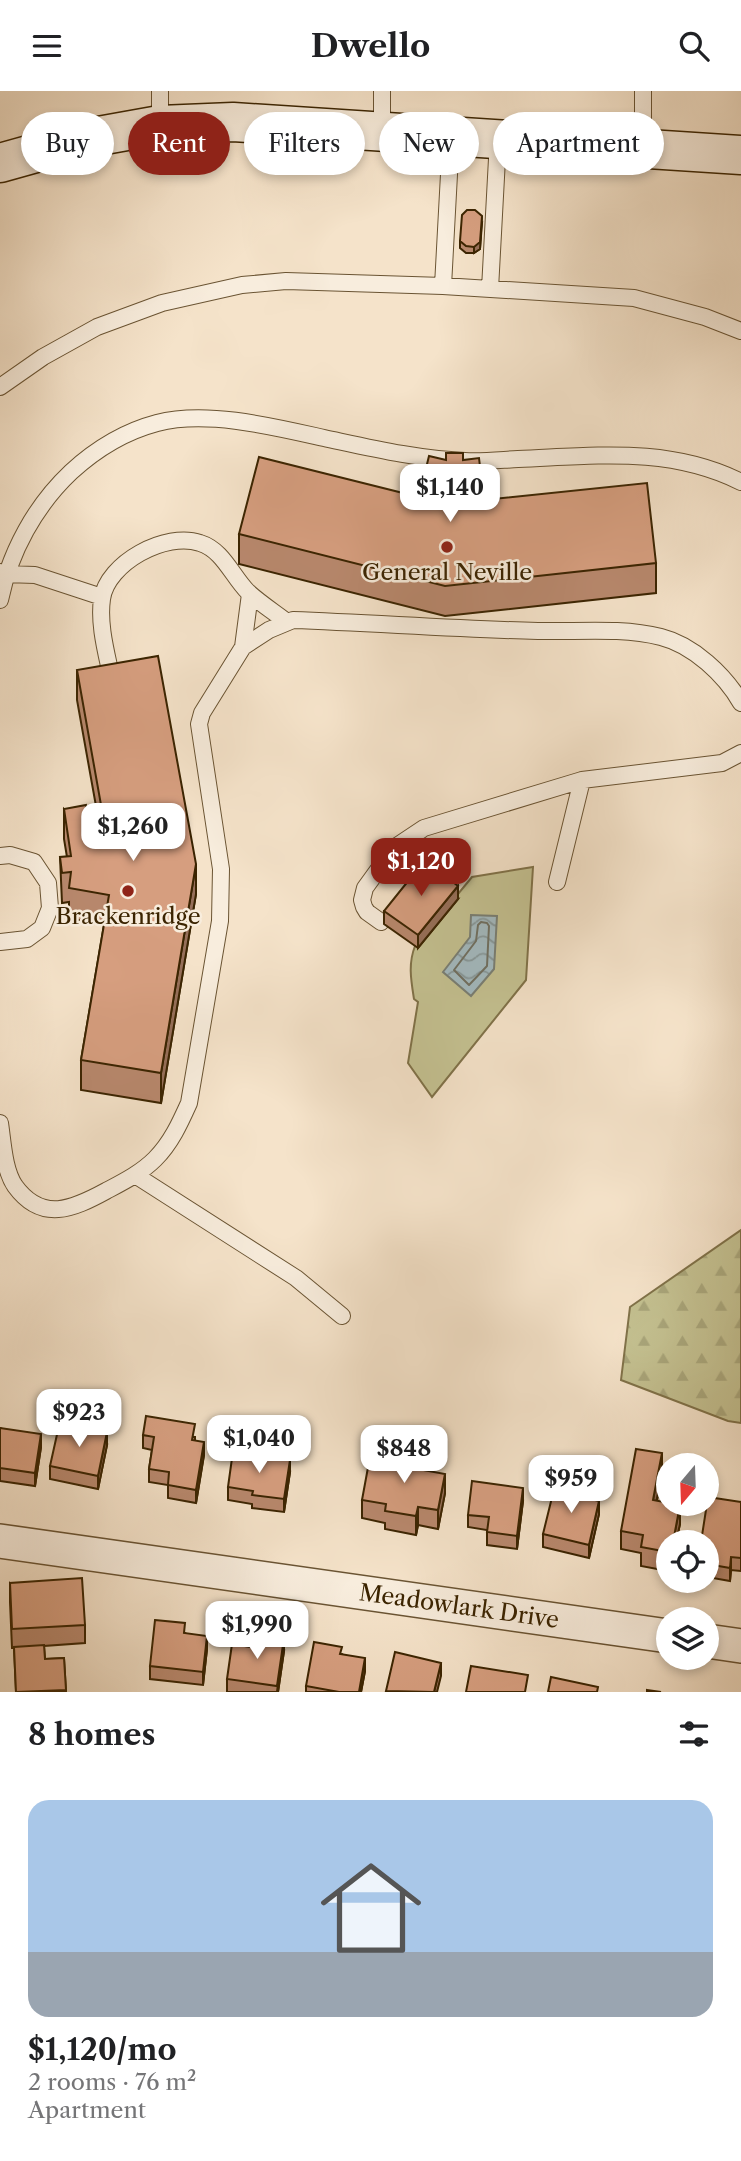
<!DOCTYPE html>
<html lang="en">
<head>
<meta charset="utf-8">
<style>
	:root { --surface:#fff; --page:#f6f6f6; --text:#202124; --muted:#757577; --line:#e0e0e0; --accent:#8f2418 }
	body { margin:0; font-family:"Libre Caslon Text",serif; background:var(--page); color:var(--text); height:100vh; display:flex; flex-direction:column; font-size:26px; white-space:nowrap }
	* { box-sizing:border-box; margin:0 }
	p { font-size:23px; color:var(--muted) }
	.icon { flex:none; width:38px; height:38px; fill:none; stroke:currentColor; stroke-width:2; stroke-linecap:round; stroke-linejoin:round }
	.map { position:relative; height:1601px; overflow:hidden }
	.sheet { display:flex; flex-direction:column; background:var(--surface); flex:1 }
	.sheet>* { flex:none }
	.guide { position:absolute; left:21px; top:21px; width:700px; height:63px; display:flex; gap:14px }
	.needle { width:46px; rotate:199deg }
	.buttons { position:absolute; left:656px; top:1362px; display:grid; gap:14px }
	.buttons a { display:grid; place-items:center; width:63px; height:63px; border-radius:50%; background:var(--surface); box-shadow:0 4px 10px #0003; font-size:35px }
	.price { position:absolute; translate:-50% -60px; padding:0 16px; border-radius:14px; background:#fff; color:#222; font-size:23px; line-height:46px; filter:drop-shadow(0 2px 4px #0008) }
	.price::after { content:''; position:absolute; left:50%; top:42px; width:21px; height:16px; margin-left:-10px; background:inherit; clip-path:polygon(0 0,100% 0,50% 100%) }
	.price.on { background:var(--accent); color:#fff }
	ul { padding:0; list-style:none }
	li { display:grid; align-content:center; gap:14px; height:371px; padding:0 28px }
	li+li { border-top:2px solid var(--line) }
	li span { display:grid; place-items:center; height:217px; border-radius:21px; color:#555 }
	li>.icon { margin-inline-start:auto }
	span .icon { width:126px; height:126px; fill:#fffc; stroke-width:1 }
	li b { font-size:30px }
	h2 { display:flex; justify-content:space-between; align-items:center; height:84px; padding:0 28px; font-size:30px }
	.tag { padding:0 24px; border-radius:32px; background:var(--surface); box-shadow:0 4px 10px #0003; font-size:24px; line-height:63px }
	.tag.on { background:var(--accent); color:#fff }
	header { display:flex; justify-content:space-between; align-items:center; height:91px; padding:0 28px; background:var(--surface); font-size:32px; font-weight:700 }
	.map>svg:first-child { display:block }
	.green { fill:#c4c191; stroke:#807249; stroke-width:2 }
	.forest { fill:url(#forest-firs); stroke:#807249; stroke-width:2 }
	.water { fill:url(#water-waves); stroke:#797f75; stroke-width:2 }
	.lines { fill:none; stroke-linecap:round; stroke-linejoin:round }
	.shore { stroke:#6f7062; stroke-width:2 }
	.service-casing { stroke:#6a5433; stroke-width:18 }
	.minor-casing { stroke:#6a5433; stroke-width:36 }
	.secondary-casing { stroke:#3b2401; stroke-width:41 }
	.service { stroke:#f8eddd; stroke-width:16 }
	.minor { stroke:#f8eddd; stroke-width:33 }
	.secondary { stroke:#f8eddd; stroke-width:38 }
	.wall { fill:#b8886d; stroke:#3b2401; stroke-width:2 }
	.shaded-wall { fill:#966f59; stroke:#3b2401; stroke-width:2 }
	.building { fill:#d69e7f; stroke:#3b2401; stroke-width:2 }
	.poi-dot { fill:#8f2418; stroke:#f8eddd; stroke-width:2.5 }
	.labels { text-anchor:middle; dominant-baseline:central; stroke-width:5; stroke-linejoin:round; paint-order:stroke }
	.poi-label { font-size:23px; fill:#3b2401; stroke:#f8eddd }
	.street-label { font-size:23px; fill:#3b2401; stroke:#f8eddd }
</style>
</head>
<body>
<header><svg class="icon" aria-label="menu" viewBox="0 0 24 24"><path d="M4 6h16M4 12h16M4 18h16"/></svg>Dwello<svg class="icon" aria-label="search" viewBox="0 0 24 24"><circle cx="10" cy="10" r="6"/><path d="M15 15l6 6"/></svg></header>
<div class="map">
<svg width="741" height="1601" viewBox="0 0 741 1601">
	<defs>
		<pattern id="forest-firs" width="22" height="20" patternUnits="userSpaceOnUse" patternTransform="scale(1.75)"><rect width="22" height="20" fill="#c4c191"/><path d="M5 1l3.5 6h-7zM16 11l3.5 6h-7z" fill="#a9a67b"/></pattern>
		<pattern id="water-waves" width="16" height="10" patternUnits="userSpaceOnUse" patternTransform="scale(1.75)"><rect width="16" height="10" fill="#a3bbc2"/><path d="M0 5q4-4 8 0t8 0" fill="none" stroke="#86989b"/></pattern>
	</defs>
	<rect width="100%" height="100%" fill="#f5e3ca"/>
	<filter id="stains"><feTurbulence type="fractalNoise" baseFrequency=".00286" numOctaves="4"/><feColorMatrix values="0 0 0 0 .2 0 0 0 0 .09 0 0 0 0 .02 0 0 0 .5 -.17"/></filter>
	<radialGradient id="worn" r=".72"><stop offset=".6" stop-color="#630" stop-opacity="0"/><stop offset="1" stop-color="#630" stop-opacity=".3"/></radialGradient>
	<path class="green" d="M533 776 526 889 432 1006 408 972 418 911 414 908C411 889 408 873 415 855L472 786Z"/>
	<path class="forest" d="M741 1139V1332L728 1330 621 1289 630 1216Z"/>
	<path class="water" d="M471 824 497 825 494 878 471 905 443 881 470 846Z"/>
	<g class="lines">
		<path class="shore" d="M481 831 487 832 489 835 487 875 469 894 454 879 476 850 478 834Z"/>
		<defs>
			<path id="service" d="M160 0V34
				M643 0V58
				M382 41V0
				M443 195 451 46
				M490 198 498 49
				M0 296 43 266 97 236 162 212 242 194 286 190 443 195 634 207 705 226 741 240
				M0 481 5 483 35 484 102 506
				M0 509C10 461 35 415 71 381 96 358 123 341 157 332 207 319 275 336 324 347 371 357 417 368 465 370 482 371 500 369 518 368 595 365 669 355 741 391
				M243 556 250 503
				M113 594C108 567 98 536 102 508 107 472 166 440 200 452 223 459 232 485 248 501 260 512 274 521 287 531
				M0 765 10 764 34 771 48 792 50 817 42 837 27 848 0 851
				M557 791 582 689
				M381 831 367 821 364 816 362 809 365 797 394 757 424 737 582 689 722 672 741 662
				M0 1032C3 1052 4 1079 15 1095 42 1132 73 1118 106 1100 123 1091 141 1082 155 1068 171 1052 180 1032 189 1012L220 830 221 778 199 633 202 622 243 556 269 539 293 529C375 532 456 538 538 540 578 541 621 536 661 546 693 554 725 584 741 612
				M135 1084 296 1187 342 1225"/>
			<path id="minor" d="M0 1450 668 1545
				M707 1550 741 1555"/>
			<path id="secondary" d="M0 72 93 46 160 34 233 31 741 64"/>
		</defs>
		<use href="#service" class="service-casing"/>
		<use href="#minor" class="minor-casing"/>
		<use href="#secondary" class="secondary-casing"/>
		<use href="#service" class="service"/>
		<use href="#minor" class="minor"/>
		<use href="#secondary" class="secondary"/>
	</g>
	<path class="wall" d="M482 132 480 158 474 162H466L460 157V150Z
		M446 369H463L484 409 656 472V502L445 525 239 473V443L419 406Z
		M77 579 196 803 161 1012 81 999V969L104 834 69 827V811L62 812 60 766H67L64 748V718L92 745 101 743 77 609Z
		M458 808 418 857 384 833V820Z
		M0 1337 41 1356 35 1395 0 1390Z
		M143 1344 195 1346V1350L204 1364 196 1412 168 1407V1394L149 1391V1378L152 1359 143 1357Z
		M107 1354 98 1398 50 1388V1375Z
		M395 1375 426 1380 445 1402 438 1438 418 1434 416 1444 385 1438V1432L362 1427V1409Z
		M290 1381 284 1421 252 1417V1413L228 1409V1396Z
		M662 1381 657 1410 680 1433 676 1451H668V1480L641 1475V1462L621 1458V1440Z
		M574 1404 599 1423 589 1467 543 1456V1443Z
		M523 1410 517 1458 487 1454V1439L468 1436V1424Z
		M741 1411V1480L731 1479 730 1490 707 1486V1451Z
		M10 1492 85 1534V1552L44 1555 45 1568 64 1567 66 1601H16L14 1557H12L10 1511Z
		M185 1542 207 1558 203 1594 150 1588V1575Z
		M284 1560 278 1601H227V1588Z
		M342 1563 365 1580 361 1601H306V1595Z"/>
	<path class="shaded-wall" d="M482 125 480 158 474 162V156Z
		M196 773V803L161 1012V982Z
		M458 795V808L418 857V844Z
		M107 1341V1354L98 1398V1385Z
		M41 1343V1356L35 1395V1382Z
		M204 1351V1364L196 1412V1399Z
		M662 1362V1381L653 1428V1409Z
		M290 1369V1381L284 1421V1408Z
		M445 1383V1402L438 1438V1419Z
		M523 1397V1410L517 1458V1445Z
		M599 1410V1423L589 1467V1454Z
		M680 1414V1433L676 1451H673Z
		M418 1416V1434L416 1444V1425Z
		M731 1466V1479L730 1490V1477Z
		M207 1545V1558L203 1594V1581Z
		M284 1547V1560L278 1601H277Z
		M365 1567V1580L361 1601H359Z
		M441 1572V1585L437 1601H434Z"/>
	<path class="building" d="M467 119H475L482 125 480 151 474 156 466 155 460 150 462 124Z
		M446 362H463V369L479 367 484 409 647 392 656 472 445 495 239 443 259 366 419 406 429 365 446 369Z
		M158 565 196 773 161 982 81 969 109 804 69 797 71 781 62 782 60 766 71 765 64 718 86 714 92 745 106 742 77 579Z
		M425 769 458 795 418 844 384 820Z
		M146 1325 195 1333 192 1349 204 1351 196 1399 168 1394 169 1381 149 1378 154 1346 143 1344Z
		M60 1330 107 1341 98 1385 50 1375Z
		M0 1337 41 1343 35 1382 0 1377Z
		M636 1358 662 1362 653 1409 680 1414 673 1451H668V1461L641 1456 643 1444 621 1440Z
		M233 1360 290 1369 284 1408 252 1404 253 1400 228 1396Z
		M398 1360 426 1366 423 1379 445 1383 438 1419 418 1416 416 1425 385 1420 386 1413 362 1409 369 1371 395 1375Z
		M472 1390 523 1397 517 1445 487 1441 489 1426 468 1424Z
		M556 1390 574 1395 572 1403 599 1410 589 1454 543 1443Z
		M708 1406 741 1411V1467L731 1466 730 1477 707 1473V1451H701Z
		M82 1487 85 1534 12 1538 10 1492Z
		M155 1529 185 1532 184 1542 207 1545 203 1581 150 1575Z
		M253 1542 284 1547 277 1595 227 1588 232 1553 251 1556Z
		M314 1551 342 1556 340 1563 365 1567 359 1601H339L306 1595Z
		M44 1554 45 1568 64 1567 66 1599 16 1601 14 1556Z
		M395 1561 441 1572 434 1601 386 1600Z
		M471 1575 528 1584 525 1601H466Z
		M551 1586 598 1596 597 1601H548Z
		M647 1599 661 1601H647Z"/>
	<g class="poi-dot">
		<circle cx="447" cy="456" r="7"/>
		<circle cx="128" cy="800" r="7"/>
	</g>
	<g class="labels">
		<g class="poi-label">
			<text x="447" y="481">General Neville</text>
			<text x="128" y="825">Brackenridge</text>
		</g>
		<g class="street-label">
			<text transform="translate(459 1515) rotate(8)">Meadowlark Drive</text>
		</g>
	</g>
	<rect width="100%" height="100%" filter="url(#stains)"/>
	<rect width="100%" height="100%" fill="url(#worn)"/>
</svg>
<div class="buttons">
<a><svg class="needle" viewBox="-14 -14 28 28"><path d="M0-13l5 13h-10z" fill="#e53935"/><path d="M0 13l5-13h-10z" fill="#757577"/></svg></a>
<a><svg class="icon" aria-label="locate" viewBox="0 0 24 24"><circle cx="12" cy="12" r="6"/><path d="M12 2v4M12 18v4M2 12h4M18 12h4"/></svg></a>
<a><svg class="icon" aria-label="layers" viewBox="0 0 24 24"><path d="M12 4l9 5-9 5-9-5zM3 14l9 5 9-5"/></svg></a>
</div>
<b class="price" style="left:450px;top:433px">$1,140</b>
<b class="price" style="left:133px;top:772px">$1,260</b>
<b class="price on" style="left:421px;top:807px">$1,120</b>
<b class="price" style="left:79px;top:1358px">$923</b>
<b class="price" style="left:259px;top:1384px">$1,040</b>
<b class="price" style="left:404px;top:1394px">$848</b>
<b class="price" style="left:571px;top:1424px">$959</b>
<b class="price" style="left:257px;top:1570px">$1,990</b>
<div class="guide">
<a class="tag">Buy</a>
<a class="tag on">Rent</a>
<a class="tag">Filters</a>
<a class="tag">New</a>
<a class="tag">Apartment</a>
</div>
</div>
<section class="sheet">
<h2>8 homes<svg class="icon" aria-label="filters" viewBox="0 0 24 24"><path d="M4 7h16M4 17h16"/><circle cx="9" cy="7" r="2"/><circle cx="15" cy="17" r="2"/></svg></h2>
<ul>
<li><span style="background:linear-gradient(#a9c7e8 70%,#9aa5b1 0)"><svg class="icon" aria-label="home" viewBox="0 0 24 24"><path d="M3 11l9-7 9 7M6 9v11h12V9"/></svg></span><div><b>$1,120/mo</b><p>2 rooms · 76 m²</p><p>Apartment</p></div></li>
</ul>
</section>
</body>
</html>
